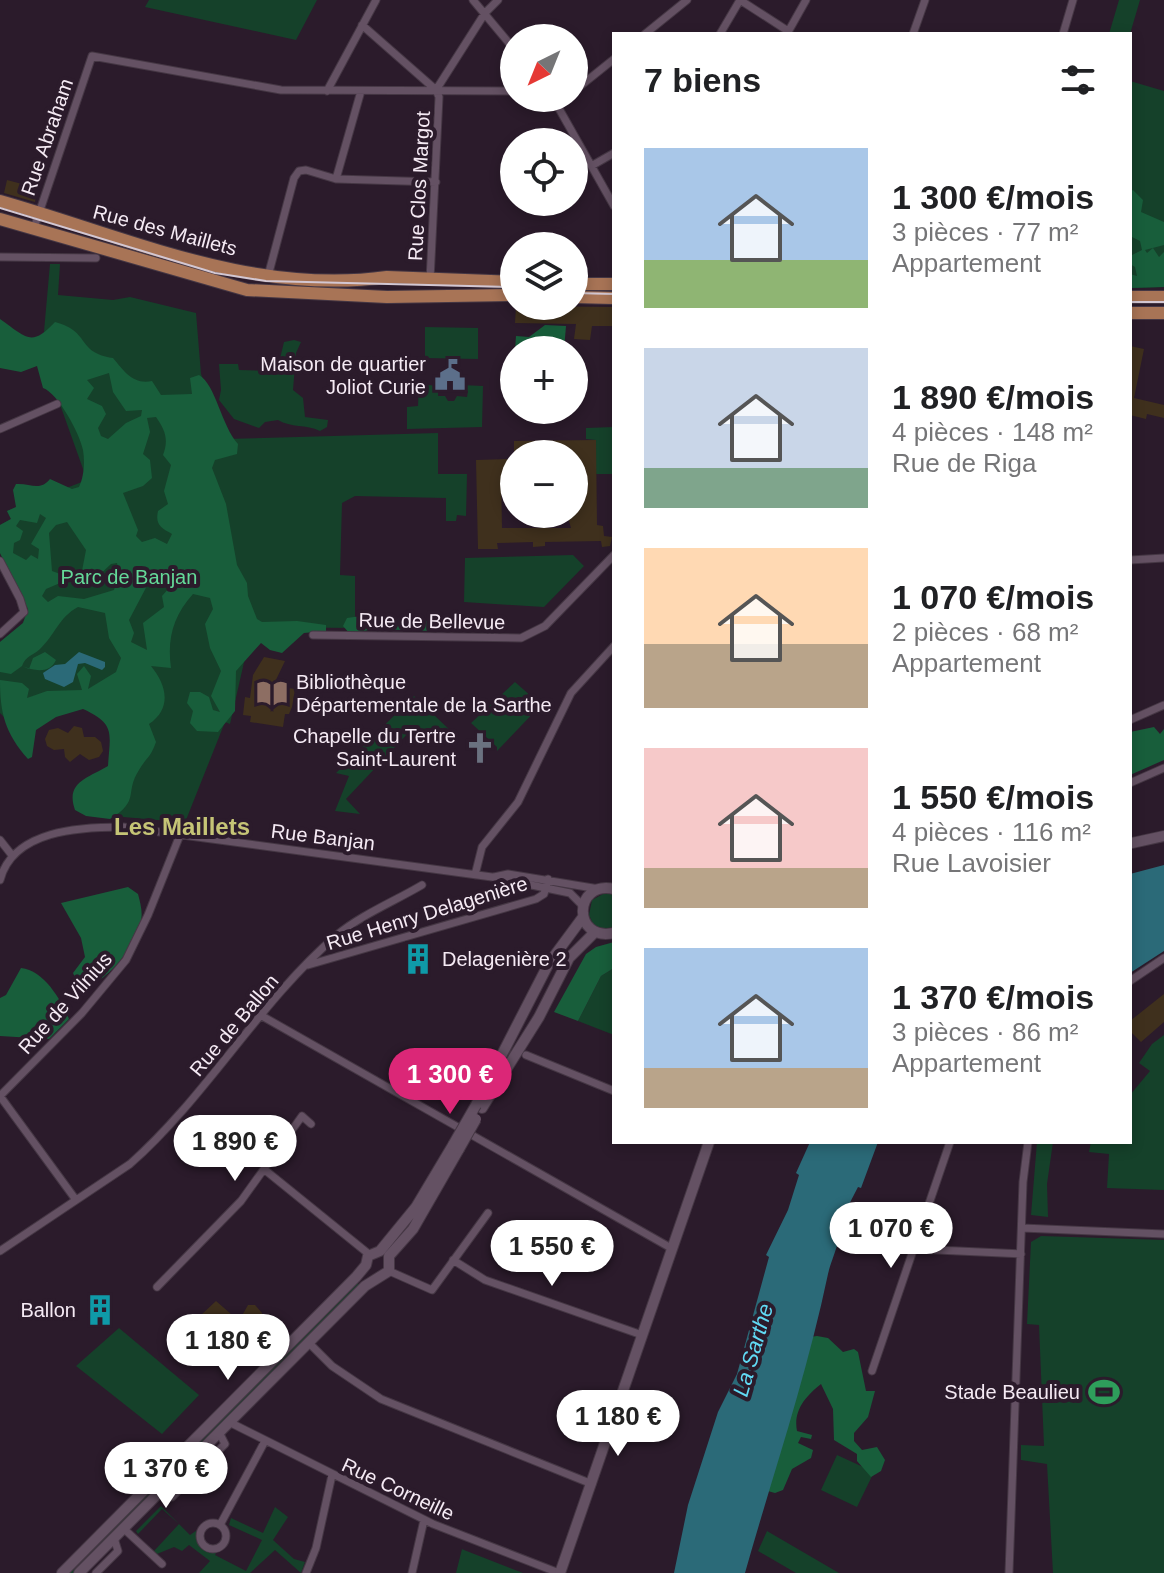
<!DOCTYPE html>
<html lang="fr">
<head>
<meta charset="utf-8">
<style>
	:root { --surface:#fff; --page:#f2f2f2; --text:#202124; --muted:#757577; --accent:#db2777 }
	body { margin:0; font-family:Helvetica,sans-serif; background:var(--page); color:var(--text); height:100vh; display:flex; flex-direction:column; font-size:30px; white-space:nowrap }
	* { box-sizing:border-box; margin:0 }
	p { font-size:26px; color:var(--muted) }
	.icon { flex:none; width:44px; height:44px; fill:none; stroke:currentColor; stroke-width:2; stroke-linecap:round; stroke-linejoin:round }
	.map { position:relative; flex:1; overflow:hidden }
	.details { position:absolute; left:612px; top:32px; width:520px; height:1112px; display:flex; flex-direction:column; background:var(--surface); border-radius:0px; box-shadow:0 4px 12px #0003 }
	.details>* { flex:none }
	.needle { width:52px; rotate:223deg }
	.fabs { position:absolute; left:500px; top:24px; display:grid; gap:16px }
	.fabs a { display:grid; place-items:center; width:88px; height:88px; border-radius:50%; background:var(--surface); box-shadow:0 4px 12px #0003; font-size:40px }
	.price { position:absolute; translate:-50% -68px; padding:0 18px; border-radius:28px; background:#fff; color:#222; font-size:26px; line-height:52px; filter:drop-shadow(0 2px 4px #0008) }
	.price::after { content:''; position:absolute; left:50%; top:48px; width:24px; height:18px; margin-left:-12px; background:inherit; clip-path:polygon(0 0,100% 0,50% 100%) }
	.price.current { background:var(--accent); color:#fff }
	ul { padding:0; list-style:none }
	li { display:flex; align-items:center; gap:24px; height:200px; padding:0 32px }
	li span { display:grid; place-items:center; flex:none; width:224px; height:160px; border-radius:0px; color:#555 }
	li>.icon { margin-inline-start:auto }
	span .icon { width:96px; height:96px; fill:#fffc; stroke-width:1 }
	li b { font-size:34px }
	h2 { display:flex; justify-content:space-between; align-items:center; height:96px; padding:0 32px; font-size:34px }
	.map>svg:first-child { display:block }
	.green { fill:#15412a }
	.forest { fill:#185e3b; fill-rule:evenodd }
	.water { fill:#2b6a78 }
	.building { fill:#3f301d }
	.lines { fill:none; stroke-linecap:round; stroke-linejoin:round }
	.street-casing { stroke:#453744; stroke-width:9 }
	.secondary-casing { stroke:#453744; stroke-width:12 }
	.primary-casing { stroke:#453744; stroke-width:14 }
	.street { stroke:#645163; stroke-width:7 }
	.secondary { stroke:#645163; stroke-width:10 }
	.primary { stroke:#a87456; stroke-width:12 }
	.tram { stroke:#d3c7d2; stroke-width:2 }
	.secondary-bridge-casing { stroke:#453744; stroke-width:12; stroke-linecap:butt }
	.secondary-bridge { stroke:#645163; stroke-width:10 }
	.labels { text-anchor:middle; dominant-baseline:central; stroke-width:8; stroke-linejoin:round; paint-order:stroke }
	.street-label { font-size:20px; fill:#f5eaf4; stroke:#2b1b2b }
	.poi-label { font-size:20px; fill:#f5eaf4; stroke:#2b1b2b; text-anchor:end }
	.park-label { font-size:20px; fill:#64da99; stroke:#2b1b2b }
	.water-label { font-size:22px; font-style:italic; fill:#61daf5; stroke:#2b1b2b }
	.quarter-label { font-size:24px; font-weight:bold; fill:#c5c476; stroke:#2b1b2b }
</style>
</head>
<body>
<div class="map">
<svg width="1164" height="1573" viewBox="0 0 1164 1573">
	<rect width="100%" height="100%" fill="#2b1b2b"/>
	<path class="green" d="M149 0H317L296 40 145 7Z
		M1119 0H1140L1130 34H1109Z
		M1130 81 1164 91V287L1130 288Z
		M50 264H60L58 295 113 300 130 297 196 313 201 374 225 439 438 433V474H467L466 516 457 515 456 521H446V498L355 496 342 503 340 575 355 576V628L252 627 230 724 225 722 186 820 180 822 112 816 127 684 4 717 0 713V642L23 623 28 609 0 553V525L11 519 7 511 87 480 42 354Z
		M425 327 478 328V359L425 358Z
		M294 340 301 342 296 353 293 390 303 398 305 417 328 420 327 427 320 431C306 424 291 428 278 420L265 422 259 428 234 419 219 400 221 390 219 364H238L239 370 277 371 284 342Z
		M419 384 438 386V396H445L448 401H454L457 396 467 397 468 391 461 390V385L483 386 482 427 407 429V407L418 406Z
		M614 427V474H596V440L586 439V428Z
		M573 555 584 566 544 607 464 602 465 558Z
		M515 682 541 705 497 751V747L471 723Z
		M414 696 454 734 450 740 411 730 346 799 360 814 335 811 349 776 336 773Z
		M605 893 614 895V927L602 929 593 924 589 915 592 900Z
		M614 968V1035L578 1021 601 976Z
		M1164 1035V1190L1107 1188 1109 1154 1089 1152 1091 1142H1130V1095L1150 1071 1139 1063 1152 1044Z
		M1037 1142H1053L1047 1184 1048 1217 1031 1215Z
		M1041 1236 1164 1240V1573H1053L1047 1464 1021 1460V1445L1044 1446 1039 1325 1027 1324 1031 1242Z
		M357 1282 360 1286 75 1573H67Z
		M119 1328 199 1395 162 1434 76 1366Z
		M837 1455 874 1472 857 1507 821 1490Z
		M161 1506 190 1535 200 1528 203 1544 218 1549 215 1555 246 1571 262 1540 229 1525 231 1518 263 1533 275 1507 288 1517 273 1540 294 1559 305 1562 301 1573 275 1550 250 1573H199L210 1561 189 1545 182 1551 174 1547 157 1554 154 1551 179 1524 162 1509 138 1534 136 1531Z
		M767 1531 839 1573H796L758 1551Z
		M462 1549 464 1550 523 1573H456Z"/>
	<path class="forest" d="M1133 190 1143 200 1141 212 1164 222V245L1145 250 1147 253 1153 248 1159 257 1164 252V287L1130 288V274L1137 276 1135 267 1130 264V256L1142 250 1140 241 1130 236V191Z
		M0 319C26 337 31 348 55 322 92 332 75 352 113 358 124 371 133 385 152 381L161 395 192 394 190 378 199 375C216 385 221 425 238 444L237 454 215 460 212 468 226 504 237 565 247 583 248 596 257 619 262 622 297 621 326 625V631L304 633 282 653 270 650 261 643 236 671 235 711 218 732 197 731 190 723 193 711 187 703 190 692H200L209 697 213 710 220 712 211 696 221 671 210 648 205 624 213 609 210 598 193 594C173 616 167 639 171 668L151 666C167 686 172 708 149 724L156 742C151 757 146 758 139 770 124 793 141 800 110 819L86 816 75 810C65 782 88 778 108 766 110 733 116 724 83 709L56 717 36 730 32 757 28 759C5 733 0 713 0 680L22 683 29 689 27 698 47 691 82 690 77 674 84 666 91 676 88 689 116 672 121 658 109 638 105 613 78 607C59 617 55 635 40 649 33 656 26 655 22 666L29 669 33 658 45 652 56 660C50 674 34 671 22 666L11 674 0 672V642L23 623 28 609 0 553V525L11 519 7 511 16 507 13 490 16 484C31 483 39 492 50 479L72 489 79 487C84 477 85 462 83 450 80 434 58 393 43 388L37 366 21 372 0 368ZM109 373 113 392 126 411 142 410 141 416 126 423 108 439 101 436 98 428 106 414 102 406 87 399 94 388 87 380ZM156 417C165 430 169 439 163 455L171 465 164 491 168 504 158 511C155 525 161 528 172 534L167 544 155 538 142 542 136 536 138 530 123 493 143 486 152 478 150 460 143 454 150 432 147 418ZM40 514 46 518 31 544 39 549 38 559 31 555 26 560 13 553 14 543 20 540 23 531 16 526 20 520 37 523ZM67 522 86 550 81 576 93 581 111 564 117 563 119 574 114 590 84 599 58 596 48 602 42 596 46 589 60 583 63 575 52 571 49 533 56 525ZM174 576 180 583 169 588 162 596 164 607 143 623 147 650 131 642 134 633 129 620 149 582Z
		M545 325 566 326 564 350H515L516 336 529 337Z
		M361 616 366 620 371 616 380 619 386 616 393 621 400 618 424 619 429 623 434 619 440 621 442 626 434 631 373 629 350 634 343 626 347 618Z
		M1154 727 1160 734 1164 729V760L1130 775V732Z
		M128 887 138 894C140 902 143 912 141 920 133 949 112 976 85 989L77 982 73 973 85 957 81 938 61 903Z
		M614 942V968L601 976 578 1021 554 1012 586 954 596 947Z
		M21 968C44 970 61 1000 69 1019L49 1039 0 1036V998L6 995Z
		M817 1336 828 1338 843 1352 854 1349 858 1352 866 1391H875L868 1417 854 1433V1441L862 1450 877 1447 885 1460 881 1471 871 1477 857 1461V1454L834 1440 833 1409 821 1384C806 1396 793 1410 797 1431L812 1435 811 1439 801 1437 798 1443 813 1450 811 1458 792 1469 783 1490 775 1493 764 1490 804 1338Z"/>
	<path class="water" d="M79 652 105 662V667L102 670 85 663 78 664 73 682 64 687 45 679 43 673 55 665 65 664Z
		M1164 865V951L1130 973V874Z
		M810 1142H878L861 1188 858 1187 843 1216C845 1230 832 1257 828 1274 806 1379 772 1477 745 1573H674L688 1505 718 1412 737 1374 769 1257 766 1255 788 1210 799 1175 796 1173Z"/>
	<path class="building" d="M7 180 37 188 35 202 4 193Z
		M516 306 614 307V326H592L590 340 574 339 576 324 515 323Z
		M1130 346 1144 349 1134 398 1164 405V418L1147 414 1146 419 1130 415Z
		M596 440 597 525 603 526 604 536 612 537 610 546 602 547 601 541 545 542V546L533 547V542L497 543 498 549H478L476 460 514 459V477L501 476 502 528H571L567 514H574V454H514V441Z
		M264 657 285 661 273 686 295 689 292 707 289 714H285L283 727 250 722 251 716 243 715 245 697 250 698 253 675Z
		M74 726 82 728 84 737H95L101 742 103 751 99 757 89 760 80 754 70 762 65 757 64 749 54 750 47 746 45 739 49 730 58 728 68 733Z
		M1164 994V1022L1141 1042 1130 1031V1021Z
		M216 1301 239 1321 248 1305H255L262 1313V1319L254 1328 258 1332 237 1352 200 1316Z"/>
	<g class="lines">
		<defs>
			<path id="street" d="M473 0 514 49
				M740 0 788 31
				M362 25 436 90
				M788 32 806 0
				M645 34 687 0
				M720 34 740 0
				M913 34 925 0
				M1063 34 1073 0
				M327 91 376 0
				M574 91 614 59
				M553 98 614 206
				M593 165 614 153
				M336 179 436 182
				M34 228 92 56 281 90 514 91
				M0 257 96 258
				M268 276 294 178 299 171 306 170 336 179 361 91
				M430 280 439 97 436 90 485 13 498 0
				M0 429 57 404
				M1130 560 1164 558
				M0 561 20 599 24 612 0 634
				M313 635 521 638 545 626 614 555
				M1130 720 1164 705
				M1130 783 1164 768
				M0 840 11 854
				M475 875 482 847 518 802 571 693 614 646
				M494 877 508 874 599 889
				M0 880C13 830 80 827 123 827L492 877 570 893 583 906
				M308 965 536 899 544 894 548 879
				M1130 981 1164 958
				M262 1016 671 1248
				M526 1055 614 1091
				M265 1170 370 1255
				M76 1200 0 1096 82 1013 126 960 148 915 180 835
				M1022 1228 1164 1234
				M915 1249 1021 1254
				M0 1251 130 1164C207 1096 259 1002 337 935 361 915 395 901 422 885
				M453 1260 485 1280 642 1335
				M389 1271 432 1290 488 1213
				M157 1287 241 1201 302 1116 311 1124
				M309 1343 332 1366 381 1399 592 1484
				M872 1371 950 1142
				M229 1422 433 1524 559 1573
				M161 1491 172 1497 225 1444 219 1432
				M200 1536a13 13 0 1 1 26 0a13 13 0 1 1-26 0Z
				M220 1525 265 1441
				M123 1528 162 1564
				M96 1573 118 1551 114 1538
				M306 1573 316 1548 332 1475
				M412 1573 424 1520
				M1009 1573 1023 1182 1028 1142"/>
			<path id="secondary" d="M1132 843 1164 836
				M614 889C573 880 572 942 614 933
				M476 1105 549 963 583 917
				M482 1108 539 1017 569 958 595 932
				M389 1256 413 1229 459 1149
				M62 1573 356 1277 366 1265 368 1256 380 1251 416 1207 453 1145
				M79 1573 365 1286 389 1271V1256
				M560 1573 709 1142"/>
			<path id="primary" d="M0 201C127 237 252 296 387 277L514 282
				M0 219 247 290 387 297 514 295
				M574 284H614
				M574 297 614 298
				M1130 297H1164
				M1130 313H1164"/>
		</defs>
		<use href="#street" class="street-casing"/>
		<use href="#secondary" class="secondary-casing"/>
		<use href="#primary" class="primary-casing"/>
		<use href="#street" class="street"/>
		<use href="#secondary" class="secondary"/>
		<use href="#primary" class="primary"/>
		<path class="tram" d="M0 208 215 273 266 281 514 287
			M574 293 614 294
			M1130 302H1164"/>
		<defs>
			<path id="secondary-bridge" d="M453 1145 476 1105
				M459 1149 476 1119"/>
		</defs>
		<use href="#secondary-bridge" class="secondary-bridge-casing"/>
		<use href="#secondary-bridge" class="secondary-bridge"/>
	</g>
	<defs>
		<symbol id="civic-bare" viewBox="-9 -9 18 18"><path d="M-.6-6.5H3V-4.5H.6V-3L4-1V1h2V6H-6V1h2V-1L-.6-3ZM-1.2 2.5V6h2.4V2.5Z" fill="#5c6f8a" stroke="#2b1b2b" stroke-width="2.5" paint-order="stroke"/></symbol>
		<symbol id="library-bare" viewBox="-9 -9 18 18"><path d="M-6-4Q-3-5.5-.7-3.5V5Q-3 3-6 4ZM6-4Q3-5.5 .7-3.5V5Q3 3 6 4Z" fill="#8d6e63" stroke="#2b1b2b" stroke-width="2.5" paint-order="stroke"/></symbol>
		<symbol id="church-bare" viewBox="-9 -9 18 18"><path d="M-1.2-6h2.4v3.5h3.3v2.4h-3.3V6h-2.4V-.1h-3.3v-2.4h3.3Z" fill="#6b7280" stroke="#2b1b2b" stroke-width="2.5" paint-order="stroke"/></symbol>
		<symbol id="building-bare" viewBox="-9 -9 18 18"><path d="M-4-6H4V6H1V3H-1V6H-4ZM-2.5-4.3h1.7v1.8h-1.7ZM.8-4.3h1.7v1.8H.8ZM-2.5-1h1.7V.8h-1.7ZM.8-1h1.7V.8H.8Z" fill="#0f9aa8" stroke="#2b1b2b" stroke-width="2.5" paint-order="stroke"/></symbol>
		<symbol id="stadium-bare" viewBox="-9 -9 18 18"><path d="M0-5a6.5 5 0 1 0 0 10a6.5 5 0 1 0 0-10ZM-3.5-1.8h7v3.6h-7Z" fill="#2e9e5b" stroke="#2b1b2b" stroke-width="2.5" paint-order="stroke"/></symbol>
	</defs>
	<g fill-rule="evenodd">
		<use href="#civic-bare" x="428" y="353" width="44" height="44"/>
		<use href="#library-bare" x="250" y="671" width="44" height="44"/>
		<use href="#church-bare" x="458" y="726" width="44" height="44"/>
		<use href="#building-bare" x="396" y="937" width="44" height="44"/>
		<use href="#building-bare" x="78" y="1288" width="44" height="44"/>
		<use href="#stadium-bare" x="1082" y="1370" width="44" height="44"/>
	</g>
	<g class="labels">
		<g class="street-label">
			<text transform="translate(47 137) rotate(-71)">Rue Abraham</text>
			<text transform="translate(419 186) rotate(-87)">Rue Clos Margot</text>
			<text transform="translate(165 230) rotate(15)">Rue des Maillets</text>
			<text transform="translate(432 621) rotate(1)">Rue de Bellevue</text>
			<text transform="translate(323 837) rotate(7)">Rue Banjan</text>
			<text transform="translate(427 913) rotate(-17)">Rue Henry Delagenière</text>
			<text transform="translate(65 1003) rotate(-48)">Rue de Vilnius</text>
			<text transform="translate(234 1025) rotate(-50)">Rue de Ballon</text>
			<text transform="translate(398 1489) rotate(25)">Rue Corneille</text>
		</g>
		<g class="poi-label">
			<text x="426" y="364">Maison de quartier<tspan x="426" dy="23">Joliot Curie</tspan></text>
			<text x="296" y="682" text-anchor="start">Bibliothèque<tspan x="296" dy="23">Départementale de la Sarthe</tspan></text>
			<text x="456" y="736">Chapelle du Tertre<tspan x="456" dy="23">Saint-Laurent</tspan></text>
			<text x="442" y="959" text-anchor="start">Delagenière 2</text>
			<text x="76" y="1310">Ballon</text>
			<text x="1080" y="1392">Stade Beaulieu</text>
		</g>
		<g class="park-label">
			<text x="129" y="577">Parc de Banjan</text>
		</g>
		<g class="water-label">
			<text transform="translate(753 1350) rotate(-74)">La Sarthe</text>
		</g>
		<g class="quarter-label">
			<text x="182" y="826">Les Maillets</text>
		</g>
	</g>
</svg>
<div class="fabs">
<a><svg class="needle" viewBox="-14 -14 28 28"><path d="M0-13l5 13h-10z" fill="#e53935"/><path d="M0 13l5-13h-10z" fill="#757577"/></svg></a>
<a><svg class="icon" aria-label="locate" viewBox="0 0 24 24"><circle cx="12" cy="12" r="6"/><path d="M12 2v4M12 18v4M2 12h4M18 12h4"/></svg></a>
<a><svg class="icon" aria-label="layers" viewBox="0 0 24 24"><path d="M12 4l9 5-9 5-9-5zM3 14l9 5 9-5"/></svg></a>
<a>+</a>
<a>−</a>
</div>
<b class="price current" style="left:450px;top:1116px">1 300 €</b>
<b class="price" style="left:235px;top:1183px">1 890 €</b>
<b class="price" style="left:891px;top:1270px">1 070 €</b>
<b class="price" style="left:552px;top:1288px">1 550 €</b>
<b class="price" style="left:228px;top:1382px">1 180 €</b>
<b class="price" style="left:618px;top:1458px">1 180 €</b>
<b class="price" style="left:166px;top:1510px">1 370 €</b>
<section class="details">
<h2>7 biens<svg class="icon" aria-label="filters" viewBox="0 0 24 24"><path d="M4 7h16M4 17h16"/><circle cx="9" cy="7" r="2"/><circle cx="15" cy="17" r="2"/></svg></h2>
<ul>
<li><span style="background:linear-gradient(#a9c7e8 70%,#8fb573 0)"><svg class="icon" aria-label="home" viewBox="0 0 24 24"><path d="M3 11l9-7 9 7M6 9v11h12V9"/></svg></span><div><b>1 300 €/mois</b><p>3 pièces · 77 m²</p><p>Appartement</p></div></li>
<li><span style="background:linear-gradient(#c9d6e8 75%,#7fa58c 0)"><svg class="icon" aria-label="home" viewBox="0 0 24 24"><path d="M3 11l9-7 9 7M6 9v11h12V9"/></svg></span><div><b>1 890 €/mois</b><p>4 pièces · 148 m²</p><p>Rue de Riga</p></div></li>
<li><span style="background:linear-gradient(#ffd9b3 60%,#b9a48a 0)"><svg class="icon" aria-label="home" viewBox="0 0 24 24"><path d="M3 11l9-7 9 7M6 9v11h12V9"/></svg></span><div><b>1 070 €/mois</b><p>2 pièces · 68 m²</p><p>Appartement</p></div></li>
<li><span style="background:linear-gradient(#f6c9c9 75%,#b9a48a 0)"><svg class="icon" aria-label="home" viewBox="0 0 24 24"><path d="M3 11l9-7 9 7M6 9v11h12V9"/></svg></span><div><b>1 550 €/mois</b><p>4 pièces · 116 m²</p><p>Rue Lavoisier</p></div></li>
<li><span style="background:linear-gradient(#a9c7e8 75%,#b9a48a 0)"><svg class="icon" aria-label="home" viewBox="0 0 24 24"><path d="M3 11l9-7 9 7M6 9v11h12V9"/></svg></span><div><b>1 370 €/mois</b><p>3 pièces · 86 m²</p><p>Appartement</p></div></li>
</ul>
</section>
</div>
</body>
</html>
